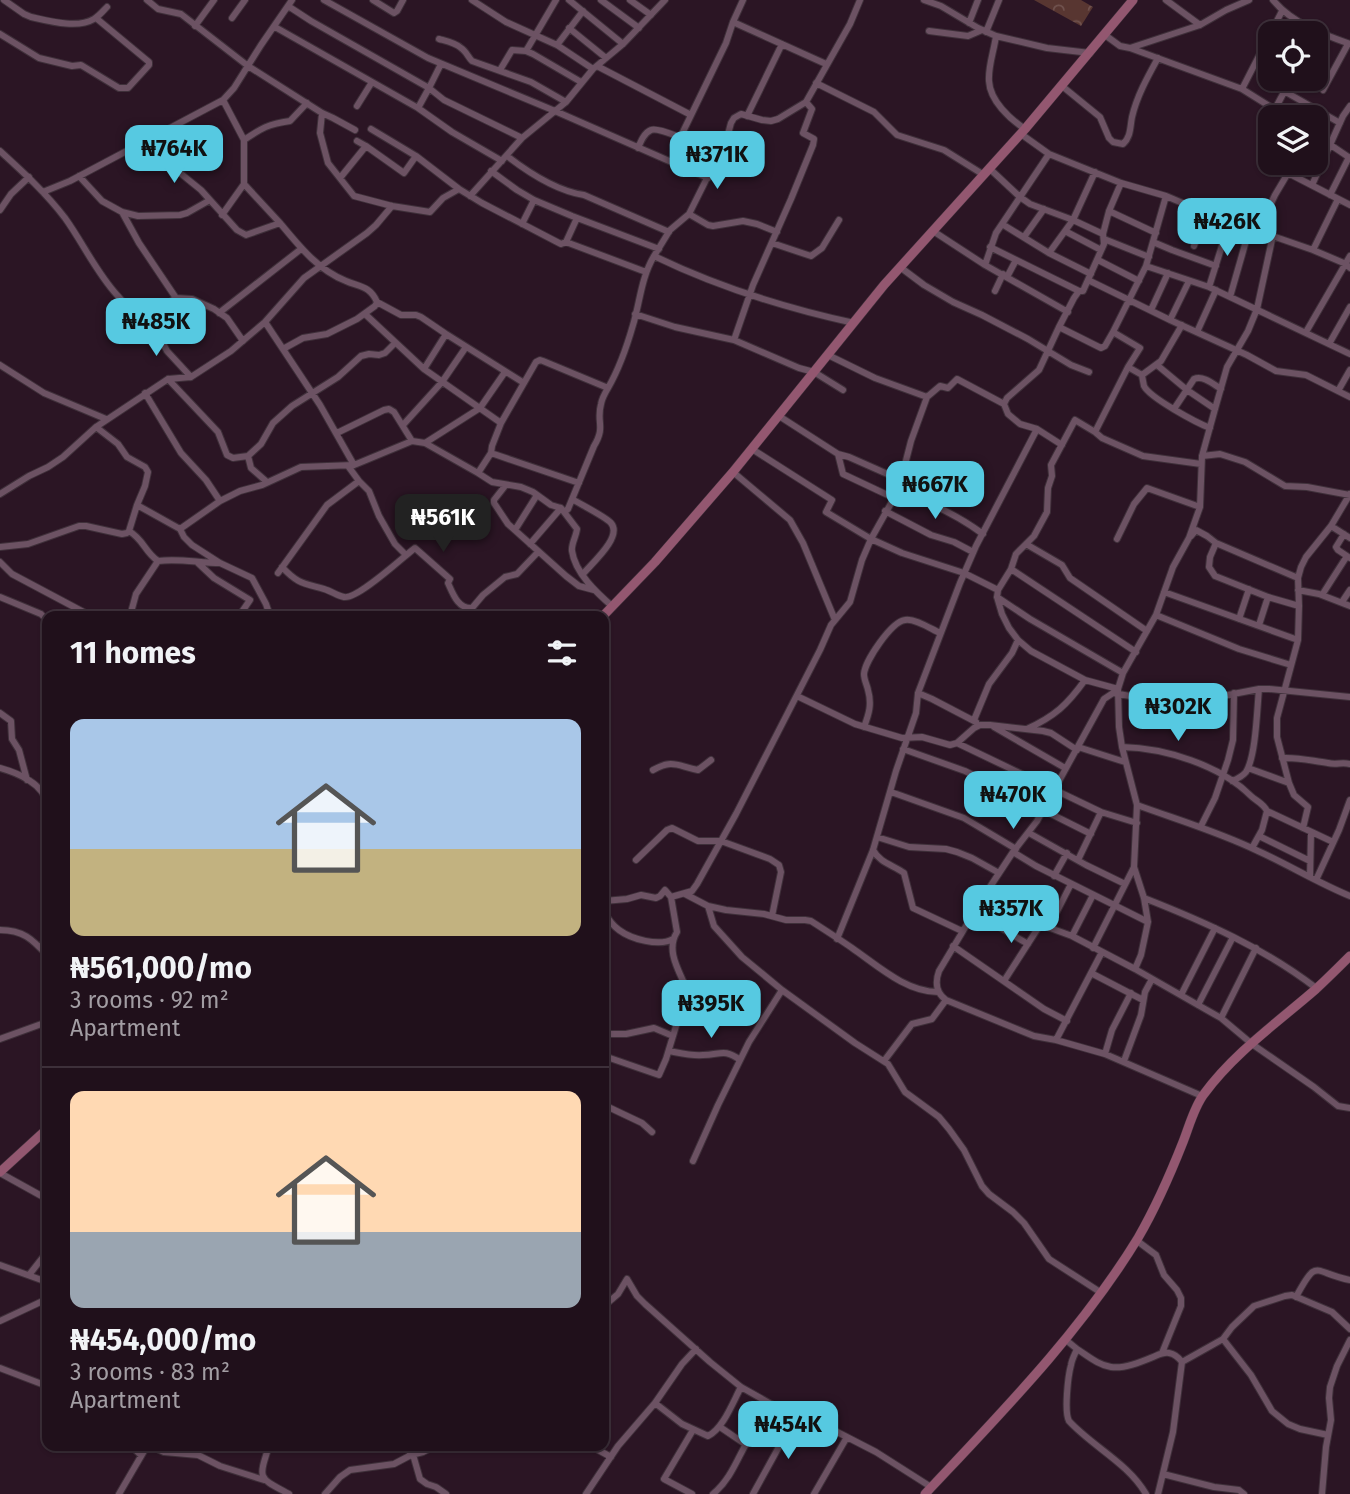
<!DOCTYPE html>
<html lang="en">
<head>
<meta charset="utf-8">
<style>
	:root { --surface:#20101b; --page:#281924; --text:#f1f3f6; --muted:#a29da3; --line:#3d303a; --accent:#56c9e1 }
	body { margin:0; font-family:"Fira Sans",sans-serif; background:var(--page); color:var(--text); height:100vh; display:flex; flex-direction:column; font-size:26px; white-space:nowrap }
	* { box-sizing:border-box; margin:0 }
	p { font-size:23px; color:var(--muted) }
	.icon { flex:none; width:38px; height:38px; fill:none; stroke:currentColor; stroke-width:2; stroke-linecap:round; stroke-linejoin:round }
	.map { position:relative; flex:1; overflow:hidden }
	.panel { position:absolute; left:42px; top:611px; width:567px; height:840px; display:flex; flex-direction:column; background:var(--surface); border-radius:14px; box-shadow:0 2px 5px #0004,0 0 0 2px var(--line) }
	.panel>* { flex:none }
	.tools { position:absolute; left:1258px; top:21px; display:grid; gap:14px }
	.tools a { display:grid; place-items:center; width:70px; height:70px; border-radius:14px; background:var(--surface); box-shadow:0 2px 5px #0004,0 0 0 2px var(--line); font-size:35px }
	.price { position:absolute; translate:-50% -60px; padding:0 16px; border-radius:14px; background:var(--accent); color:#111; font-size:23px; line-height:46px; filter:drop-shadow(0 2px 4px #0008) }
	.price::after { content:''; position:absolute; left:50%; top:42px; width:21px; height:16px; margin-left:-10px; background:inherit; clip-path:polygon(0 0,100% 0,50% 100%) }
	.price.selected { background:#222; color:#fff }
	ul { padding:0; list-style:none }
	li { display:grid; align-content:center; gap:14px; height:371px; padding:0 28px }
	li+li { border-top:2px solid var(--line) }
	li span { display:grid; place-items:center; height:217px; border-radius:14px; color:#555 }
	li>.icon { margin-inline-start:auto }
	span .icon { width:126px; height:126px; fill:#fffc; stroke-width:1 }
	li b { font-size:30px }
	h2 { display:flex; justify-content:space-between; align-items:center; height:84px; padding:0 28px; font-size:30px }
	.map>svg:first-child { display:block }
	.forest { fill:url(#forest-crowns) }
	.lines { fill:none; stroke-linecap:round; stroke-linejoin:round }
	.street-casing { stroke:#3f303a; stroke-width:8 }
	.secondary-casing { stroke:#3f303a; stroke-width:10 }
	.street { stroke:#6c5263; stroke-width:6 }
	.secondary { stroke:#935770; stroke-width:9 }
</style>
</head>
<body>
<div class="map">
<svg width="1350" height="1494" viewBox="0 0 1350 1494">
	<defs>
		<pattern id="forest-crowns" width="20" height="18" patternUnits="userSpaceOnUse" patternTransform="scale(1.75)"><rect width="20" height="18" fill="#583631"/><path d="M2 6a3 3 0 1 1 6 0M12 15a3 3 0 1 1 6 0" fill="none" stroke="#70524e"/></pattern>
	</defs>
	<rect width="100%" height="100%" fill="#2b1524"/>
	<path class="forest" d="M1034 0H1081L1093 7 1081 26Z"/>
	<g class="lines">
		<defs>
			<path id="street" d="M4 0 24 14 31 17C49 21 77 29 94 19 99 16 103 11 107 7
				M147 0 158 9 181 14 248 66 322 113 333 118 355 130
				M324 0 428 58 555 111 566 102 593 69 623 44 665 0
				M373 0 394 13 397 11 403 0
				M472 0 506 22 557 45 593 69
				M569 0 623 44
				M601 0 639 28
				M630 0 651 15
				M924 0 941 6 978 28 996 36 1047 48 1090 53
				M1166 0 1200 25
				M1273 0C1292 23 1322 34 1350 44
				M288 6 311 21 429 88 418 108
				M232 18 245 0
				M733 22 826 64
				M969 23 978 0
				M195 26 214 0
				M275 27 418 108 452 132 502 161
				M569 28 606 58
				M929 31 968 36 982 30
				M986 32 999 0
				M0 34 39 58 72 66 81 65 119 88H128L149 65V62L96 18
				M1105 35 1120 46 1130 48 1200 25 1226 10 1249 0
				M996 36C994 51 988 66 989 81 990 101 1010 119 1025 129
				M439 39C446 41 456 43 461 48 466 51 468 57 472 61L531 82 566 102
				M557 45 583 11
				M1130 48 1242 89 1287 117
				M526 51 556 0
				M441 64 429 88 444 100 522 138
				M597 66 691 115
				M500 70 512 50 526 51 533 54 581 82
				M816 83 874 112 897 135 944 150 984 175
				M1062 86 1100 117 1109 138 1113 142 1123 144C1131 137 1130 127 1132 117 1137 96 1147 78 1158 58
				M1242 89 1282 11
				M1323 90 1348 44
				M1284 91 1340 123
				M357 106 372 82
				M1275 109 1291 79
				M322 113 320 133 328 163 354 196 392 206 430 212 443 198 459 189
				M747 116 782 44
				M371 129 416 156 459 189 482 203 561 244 566 242 577 218
				M1021 134 1049 154 1121 183 1166 196 1206 213 1313 250 1346 264 1350 268
				M1316 135 1350 158
				M149 138 164 160 201 190 237 230 246 235 280 223C299 246 318 270 346 281 360 287 370 286 377 302L401 315H416L421 317 446 334 524 383
				M680 138 726 43 733 22 743 0
				M244 140C262 128 268 124 290 121L307 103
				M366 146 404 173 416 156
				M638 148C641 141 644 133 651 130 661 126 707 150 719 155
				M0 151C23 172 46 193 65 218 83 243 96 272 117 295 123 302 129 309 137 314 143 317 146 316 151 321L167 351 191 377
				M507 156C529 173 557 191 584 195L669 232
				M990 169 1020 197 1030 204 1073 220 1103 234
				M491 171 517 190 534 200 572 216 659 249
				M1288 173 1350 205
				M79 176 102 201 122 212 138 216 180 215 187 213 210 200
				M340 178 366 146 357 141
				M1121 183 1109 211 1103 234 1104 244 1083 291H1079L1074 298 1059 327 1101 348 1105 346 1113 332 1140 348 1128 367 1142 375C1142 376 1144 386 1144 386 1150 398 1197 423 1210 428
				M244 184 280 223
				M1312 185 1343 116 1350 106
				M43 192 70 181 223 100 234 88 261 45 292 0
				M1330 195 1349 157
				M470 196 522 138 555 111 708 178
				M0 210 11 194 29 177
				M1109 211 1156 233
				M122 212 139 243 176 298
				M689 214 708 225 713 226 743 221 757 224 777 232
				M222 215 244 184V140L223 100
				M522 224 534 200
				M1002 224 1049 253 1091 274
				M933 231 985 265 1068 312
				M1065 231 1101 250
				M1258 231 1275 195 1294 163
				M1024 237 1044 209
				M1104 239 1149 257
				M566 242 646 272
				M1153 242 1172 250 1216 266
				M772 243 811 256 822 248 839 220
				M1194 246 1206 213
				M990 247 1079 291
				M1313 250 1338 199
				M1049 253 1073 220 1095 172
				M1098 260 1139 281
				M985 265 996 233 1049 154
				M1146 266 1209 287 1350 354
				M900 267 924 285 953 302 982 315 1028 339 1071 365 1089 372
				M1007 277 1016 260
				M1088 280 1170 320 1247 355 1276 371 1306 375 1350 397
				M1209 287 1230 220
				M995 291 1003 274
				M1230 297 1250 227
				M1151 310 1168 273
				M219 313 301 249
				M365 314 424 369 501 423
				M635 314 675 327 734 340 753 285 791 199 813 145 814 139 803 133 812 109 806 102
				M147 317 176 298 192 299 214 309 227 318 243 341
				M1170 320 1189 281
				M265 322 320 405 354 465
				M854 323C785 308 718 287 654 256L670 230 689 214 727 138 731 123 734 118 741 114 762 120 771 121 778 119 806 102 850 24 860 0
				M1113 332 1146 266 1166 196
				M1197 332 1216 290
				M1306 332 1350 256
				M734 340 799 368 814 372 843 390
				M1329 344 1350 307
				M283 349 303 338 327 334 357 319 375 306 377 302
				M828 355 875 378 927 397 940 386 948 388 957 379 1004 404 1008 414 1020 424 1037 429 1062 445
				M0 365 44 393 106 419
				M1157 365 1187 390 1215 409
				M1128 367 1095 432 1102 438 1143 456 1201 464
				M424 369 446 334
				M1142 375 1161 361 1182 325
				M168 379 218 432 227 455 233 458 248 456 261 444 273 423 292 406 338 377 361 356 369 354 379 355 385 353 395 343
				M1338 391 1350 370
				M145 393 181 453 206 480 220 501
				M1004 404 1007 398 1039 370 1059 327
				M1174 409 1194 379C1203 375 1213 384 1221 389
				M779 416 838 454 843 474 894 498
				M403 425 442 382 466 347
				M96 427 118 444 127 457 145 467 148 472 145 486 137 505 129 531
				M1095 432 1075 420 1051 465 1052 476 1048 488 1047 512 1034 536 1016 554 1011 569 998 590 997 597 1002 614 1009 628 1018 640 1031 651 1085 680 1118 689
				M337 433 384 410 389 409 394 412 412 441
				M425 443 480 408 505 372
				M752 449 832 500 826 512 871 539 902 553 964 573 998 590
				M491 453 579 483
				M838 454 849 457 901 480
				M248 456 251 468 267 482
				M1202 456 1220 454 1245 462 1285 486 1307 487 1350 495
				M733 472 790 520 803 543 835 620
				M359 481 369 491 379 516 395 544 406 555
				M505 486 494 500V503L508 524 566 576 579 586 594 590
				M895 492C926 500 957 515 983 534
				M0 494 29 476 48 467 63 457 96 427 168 379 191 377 231 351 265 322 304 278 367 233 376 225 392 206
				M572 499C580 504 606 517 611 523 623 537 591 564 583 574
				M137 505 180 529 184 537 192 545 220 563 252 578 266 604 270 616
				M885 511 931 535 954 542 973 552
				M564 512 568 509 594 446C606 426 596 423 601 404 602 398 605 393 608 388
				M1331 526 1350 538
				M180 529 220 501 240 491 262 485 301 467 354 465 412 441 425 443 478 473
				M515 530 537 495
				M1344 534 1336 547 1338 550 1350 558
				M1191 536 1196 530 1207 536 1216 543 1298 578
				M1117 539 1134 504 1147 488 1200 507
				M1216 543 1210 557 1209 567 1215 576 1268 597 1299 606
				M530 544 561 508
				M1026 544 1062 565 1070 578 1147 631
				M0 547 28 544 79 526H86L122 534 127 533 129 531C144 540 144 551 158 561 179 558 199 563 220 563
				M0 562 12 574 91 616
				M198 563 214 578 250 600 239 616
				M282 567C298 584 303 583 324 589 331 591 338 596 344 597 357 600 403 557 415 548L450 579 448 583C453 594 458 609 472 608L483 595 505 577 517 574 538 552
				M1011 569 1136 652
				M278 573 327 505 359 481 348 466
				M1298 590 1319 594 1350 606
				M1164 592 1298 640
				M1322 595 1347 556
				M0 597 41 614 47 620
				M997 597 1030 619 1123 673
				M1342 602 1350 590
				M613 607C597 593 575 573 572 551 571 544 576 537 577 529L561 508 551 505 533 492 521 487 492 482 478 473 491 453 492 446 501 423 536 362 540 360 543 361 608 388C619 369 627 346 633 325 640 302 641 278 654 256
				M1156 615 1239 649 1291 665
				M130 616 136 594 158 561
				M1239 619 1249 589
				M1259 625 1268 597
				M918 693 932 699 976 722
				M797 696 855 724 902 738 922 737 950 745 957 743 1101 812 1137 823
				M0 713 11 721 12 739 19 750 27 780
				M974 720 989 684 1012 653 1018 640
				M864 727C869 714 872 704 868 690 867 685 864 680 864 674 865 661 891 622 905 620 915 618 931 629 940 633
				M994 727 1065 768
				M1027 729C1055 716 1067 705 1085 680
				M957 743 974 728 980 725H990L1043 731 1051 733 1077 750
				M1078 747 1125 762
				M1122 747C1165 748 1220 765 1251 796 1256 801 1263 803 1267 811L1333 842
				M903 749 965 771 1091 834
				M1282 758C1299 757 1312 761 1328 763 1336 765 1342 762 1350 764
				M0 768C18 773 44 784 47 804
				M1248 768 1289 783
				M653 770C673 759 677 766 698 770L711 760
				M1232 781C1237 779 1242 777 1246 772 1256 756 1257 709 1259 689
				M891 792 964 818 1016 849
				M1137 805C1178 820 1219 832 1258 851 1289 865 1318 883 1350 896
				M1201 826 1215 798 1228 760 1233 740 1234 693
				M1303 828 1308 807 1294 795 1289 783 1277 737V718L1298 640 1299 606 1298 578 1301 567 1306 557 1331 526 1350 494
				M1029 833 1086 865 1125 884
				M1259 836 1310 861
				M877 837 909 847 946 849 957 852 972 858 999 873
				M1252 848 1262 830 1267 811
				M873 850C880 863 893 865 904 873L913 908 962 931
				M1013 852 1036 866 1148 922
				M636 860 667 830 672 828 698 841H721L770 859 779 865 781 872 772 916
				M1078 860 1101 812
				M1054 876 1067 853
				M1310 877 1311 833
				M1316 880 1339 830 1350 800
				M685 894 708 906 726 910 764 914 786 920H805L811 921C825 930 839 939 852 948 878 966 906 992 938 992
				M984 896 1031 921 1072 936 1135 969 1198 1005 1221 1018 1252 1044 1314 1087 1338 1106 1350 1108
				M671 897 692 891 697 884 736 814 820 650 831 625 850 602 862 560 871 539 894 498 901 480 911 441 927 397
				M1144 898C1205 922 1264 948 1316 988
				M604 901 627 899 641 895 656 898 660 896 665 890 671 897 677 932C665 951 680 972 687 990L666 1059 659 1075 604 1056
				M708 906 714 926 742 957 782 990 855 1043 888 1064 905 1092 939 1117 949 1129 964 1150 982 1186 989 1194 1013 1212 1024 1223 1049 1259 1100 1292
				M604 912C608 919 612 925 619 930 631 939 659 947 673 939
				M974 912 1028 944
				M1049 927 1071 884
				M0 930C23 930 32 939 47 955
				M1072 936 1093 895
				M837 939 873 850 896 771 916 713 918 693 960 583 976 546 1037 429
				M953 946 1044 1009 1067 1021
				M41 948 47 935
				M1093 948 1134 867
				M1135 969 1141 955 1148 922 1144 898 1134 867 1137 805 1122 747 1119 727 1118 689 1123 673 1156 615 1173 567 1189 538 1200 507 1202 456 1215 409 1227 367 1248 331 1257 309 1273 235
				M1091 973 1143 1000
				M1004 981 1040 925
				M1181 995 1215 928
				M1198 1005 1233 937
				M1221 1018 1256 948
				M604 1034H626L654 1028 673 1036
				M0 1039 47 1022
				M1056 1040 1102 952
				M669 1051C680 1053 691 1056 703 1055 720 1055 724 1048 740 1060
				M1105 1054 1112 1030 1131 993
				M884 1061 912 1024 932 1019 946 1000
				M1124 1061 1141 1015 1145 992 1152 979
				M1202 1096 1105 1054 1056 1040 1034 1036 946 1000C936 993 935 982 939 971L984 896 1013 852 1037 821 1104 699 1113 693 1153 700H1202L1259 689H1269L1350 697
				M604 1105 642 1123 652 1132
				M693 1161 718 1105 749 1042 782 990
				M0 1173 47 1199
				M1136 1240 1156 1255 1164 1275 1177 1290 1181 1298V1306L1162 1353
				M0 1265 47 1282
				M29 1275 47 1252
				M1296 1297C1318 1256 1313 1273 1350 1280
				M604 1306 618 1294 627 1279 637 1296 645 1304 710 1362 741 1387 771 1404 812 1419 876 1452 931 1487
				M0 1321 47 1299
				M1223 1339 1251 1375 1272 1411 1288 1424 1300 1429 1328 1435
				M1066 1340 1077 1349C1075 1354 1072 1359 1071 1365 1068 1376 1064 1412 1069 1421 1093 1447 1128 1463 1146 1494
				M1077 1349C1088 1356 1098 1365 1111 1367 1124 1369 1141 1362 1153 1357 1158 1355 1163 1352 1169 1353 1175 1354 1179 1358 1182 1362
				M1182 1362 1223 1339 1232 1327 1254 1306 1285 1296 1292 1295 1332 1312 1350 1329
				M0 1368 47 1386
				M655 1403 682 1424 708 1436C723 1429 733 1402 741 1387
				M720 1427 745 1444
				M131 1446 141 1455
				M151 1446 164 1452 198 1455 220 1466 264 1480
				M269 1446C258 1480 258 1477 289 1494
				M405 1446 414 1458 420 1479 427 1484 436 1487 446 1494
				M591 1446 611 1457
				M1163 1474 1214 1487 1239 1490 1244 1494
				M119 1494 147 1446
				M325 1494 340 1477 350 1470 394 1464 411 1455 423 1452 435 1446
				M586 1494 618 1446 655 1403 682 1364 696 1349
				M692 1494 664 1479 693 1430
				M713 1494C746 1466 739 1423 788 1411
				M753 1494 797 1414
				M814 1494 847 1437
				M1158 1494 1173 1432 1182 1362
				M1322 1494 1326 1447 1331 1420 1329 1398 1330 1387 1337 1366 1350 1340"/>
			<path id="secondary" d="M603 616 655 562 733 472 884 285 1025 129 1133 0
				M0 1172 47 1129
				M925 1494C1001 1413 1080 1333 1138 1238 1156 1207 1170 1175 1183 1142 1189 1127 1194 1107 1204 1094 1234 1053 1278 1022 1316 989 1328 978 1339 967 1350 956"/>
		</defs>
		<use href="#street" class="street-casing"/>
		<use href="#secondary" class="secondary-casing"/>
		<use href="#street" class="street"/>
		<use href="#secondary" class="secondary"/>
	</g>
</svg>
<div class="tools">
<a><svg class="icon" aria-label="locate" viewBox="0 0 24 24"><circle cx="12" cy="12" r="6"/><path d="M12 2v4M12 18v4M2 12h4M18 12h4"/></svg></a>
<a><svg class="icon" aria-label="layers" viewBox="0 0 24 24"><path d="M12 4l9 5-9 5-9-5zM3 14l9 5 9-5"/></svg></a>
</div>
<b class="price" style="left:174px;top:185px">₦764K</b>
<b class="price" style="left:717px;top:191px">₦371K</b>
<b class="price" style="left:1227px;top:258px">₦426K</b>
<b class="price" style="left:156px;top:358px">₦485K</b>
<b class="price" style="left:935px;top:521px">₦667K</b>
<b class="price selected" style="left:443px;top:554px">₦561K</b>
<b class="price" style="left:1178px;top:743px">₦302K</b>
<b class="price" style="left:1013px;top:831px">₦470K</b>
<b class="price" style="left:1011px;top:945px">₦357K</b>
<b class="price" style="left:711px;top:1040px">₦395K</b>
<b class="price" style="left:788px;top:1461px">₦454K</b>
<section class="panel">
<h2>11 homes<svg class="icon" aria-label="filters" viewBox="0 0 24 24"><path d="M4 7h16M4 17h16"/><circle cx="9" cy="7" r="2"/><circle cx="15" cy="17" r="2"/></svg></h2>
<ul>
<li><span style="background:linear-gradient(#a9c7e8 60%,#c2b280 0)"><svg class="icon" aria-label="home" viewBox="0 0 24 24"><path d="M3 11l9-7 9 7M6 9v11h12V9"/></svg></span><div><b>₦561,000/mo</b><p>3 rooms · 92 m²</p><p>Apartment</p></div></li>
<li><span style="background:linear-gradient(#ffd9b3 65%,#9aa5b1 0)"><svg class="icon" aria-label="home" viewBox="0 0 24 24"><path d="M3 11l9-7 9 7M6 9v11h12V9"/></svg></span><div><b>₦454,000/mo</b><p>3 rooms · 83 m²</p><p>Apartment</p></div></li>
</ul>
</section>
</div>
</body>
</html>
